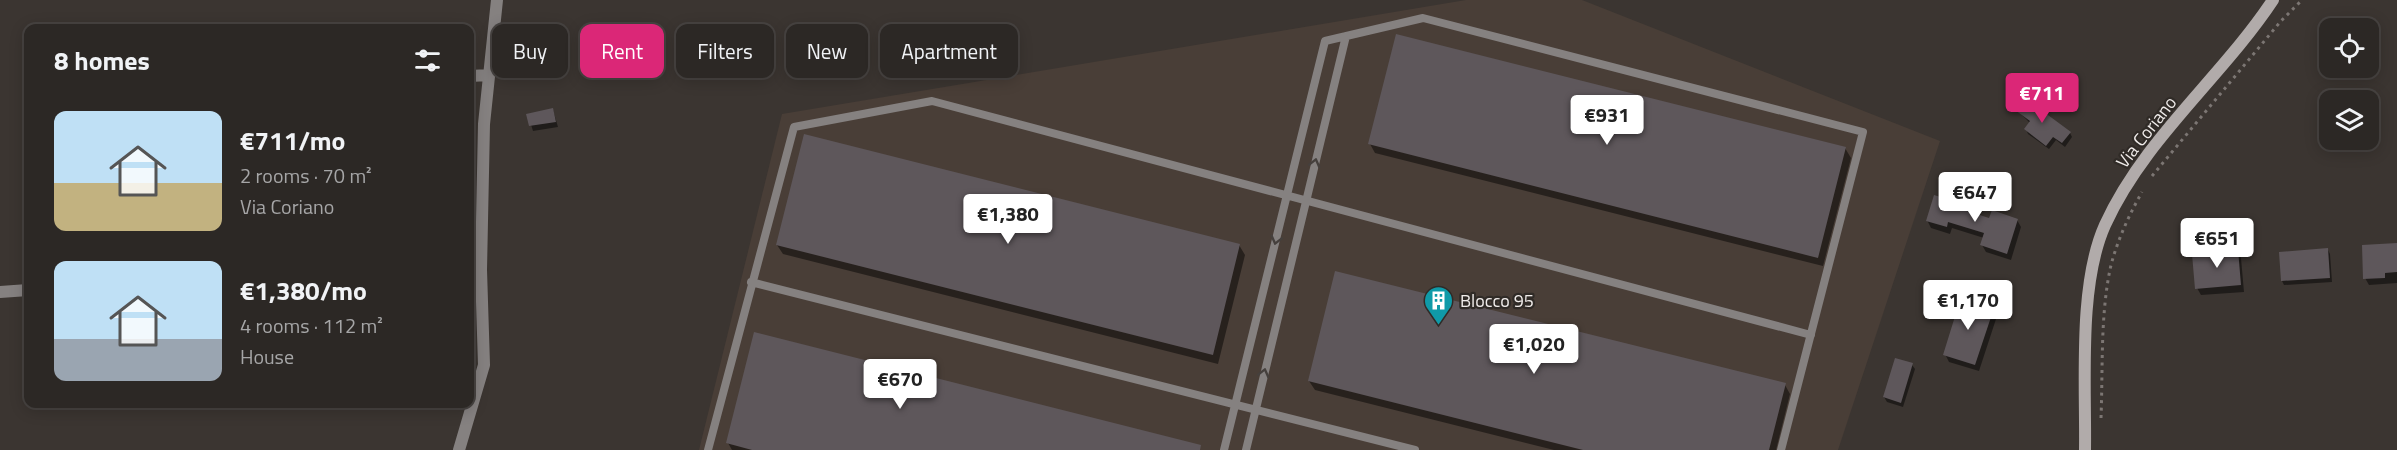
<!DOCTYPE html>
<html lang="en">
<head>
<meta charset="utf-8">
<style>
	:root { --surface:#2c2825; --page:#34302d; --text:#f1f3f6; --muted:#a6a6a7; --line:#484442; --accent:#db2777 }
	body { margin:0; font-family:"Titillium Web",sans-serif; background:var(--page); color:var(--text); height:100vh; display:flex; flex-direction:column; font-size:22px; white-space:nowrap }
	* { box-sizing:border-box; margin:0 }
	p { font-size:20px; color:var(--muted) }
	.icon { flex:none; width:33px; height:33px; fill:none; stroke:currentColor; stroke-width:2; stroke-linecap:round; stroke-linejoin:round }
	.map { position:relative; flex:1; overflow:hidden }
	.drawer { position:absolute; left:24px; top:24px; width:450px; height:384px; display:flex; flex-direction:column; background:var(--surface); border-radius:12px; box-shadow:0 3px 15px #0003,0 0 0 2px var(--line) }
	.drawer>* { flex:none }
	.banner { position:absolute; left:492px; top:24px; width:570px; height:54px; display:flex; gap:12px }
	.buttons { position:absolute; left:2319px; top:18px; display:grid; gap:12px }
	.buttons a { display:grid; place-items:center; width:60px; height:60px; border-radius:12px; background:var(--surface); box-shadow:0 3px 15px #0003,0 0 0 2px var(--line); font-size:30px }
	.price { position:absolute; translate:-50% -51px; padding:0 14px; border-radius:6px; background:#fff; color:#222; font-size:20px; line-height:39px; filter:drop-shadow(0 2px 3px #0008) }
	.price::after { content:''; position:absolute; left:50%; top:36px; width:18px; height:14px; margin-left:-9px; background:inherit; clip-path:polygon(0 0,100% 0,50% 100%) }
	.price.selected { background:var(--accent); color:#fff }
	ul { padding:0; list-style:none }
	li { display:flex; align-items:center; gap:18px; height:150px; padding:0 30px }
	li span { display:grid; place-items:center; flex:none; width:168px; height:120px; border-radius:12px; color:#555 }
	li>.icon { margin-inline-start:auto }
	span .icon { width:72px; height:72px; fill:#fffc; stroke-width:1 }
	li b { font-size:26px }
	h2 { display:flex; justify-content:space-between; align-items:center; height:72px; padding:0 30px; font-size:26px }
	.pill { padding:0 21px; border-radius:12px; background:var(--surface); box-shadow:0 3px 15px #0003,0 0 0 2px var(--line); font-size:21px; line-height:54px }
	.pill.selected { background:var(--accent); color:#fff }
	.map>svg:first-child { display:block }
	.built { fill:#493e37 }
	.shadow { fill:#0007 }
	.building { fill:#5e575b }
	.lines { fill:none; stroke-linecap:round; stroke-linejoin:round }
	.path { stroke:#7c7673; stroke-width:3; stroke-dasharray:3 4.5; stroke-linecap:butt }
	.service { stroke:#858180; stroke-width:8 }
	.minor { stroke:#858180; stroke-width:12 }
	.secondary { stroke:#b1abaa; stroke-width:12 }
	.oneway { stroke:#45403d }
	.labels { text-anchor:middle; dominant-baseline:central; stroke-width:4.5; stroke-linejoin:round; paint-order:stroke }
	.street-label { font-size:18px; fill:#f0ecea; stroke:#302b27 }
	.poi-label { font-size:18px; fill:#f0ecea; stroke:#302b27; text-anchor:start }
</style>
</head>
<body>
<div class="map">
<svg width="2397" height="450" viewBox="0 0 2397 450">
	<rect width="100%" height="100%" fill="#3b3531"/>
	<path class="built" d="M1466 0H1582L1940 141 1838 450H699L782 114Z"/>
	<path class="shadow" d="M372 23 374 28H356V24Z
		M635 48 641 69 607 75 601 51Z
		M553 110 558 127 533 131 528 115Z
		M2017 110 2070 133 2072 137 2065 147 2056 140 2049 149 2028 134 2026 129 2030 123Z
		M1370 144 1845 148 1851 158 1823 266 1375 153Z
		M1953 203 1957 209 1990 220H2017L2021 227 2011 260 1986 252 1982 245 1984 238 1952 228 1950 234 1931 228 1927 220Z
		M777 245H1239L1245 255 1218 364 783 254Z
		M2397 245V283L2369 285 2365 278Z
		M2328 250 2330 254 2332 282 2284 285 2282 281Z
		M2237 251 2241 258 2244 292 2201 295 2197 288Z
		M1993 309 1997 316 1979 371 1949 362 1945 354Z
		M1912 365 1915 369 1903 407 1887 402 1884 397Z
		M1309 381 1785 385 1790 394 1776 450H1554L1315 390Z
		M728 443 1194 450H732Z"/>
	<path class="building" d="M1396 34 1846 147 1818 258 1368 144Z
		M615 47 616 50 636 47 640 64 603 70 599 50Z
		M2025 98 2071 132 2062 143 2053 137 2046 146 2024 129 2030 121 2015 110Z
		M553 108 556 122 529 126 526 114Z
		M804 134 1240 244 1213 355 776 245Z
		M1934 195 1954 201 1952 206 1989 218 1992 210 2018 219 2007 254 1980 245 1984 233 1948 222 1947 227 1926 221Z
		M2397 243V272L2385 273V278L2363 279 2362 245Z
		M2328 248 2330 278 2281 281 2279 252Z
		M2238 249 2241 285 2195 289 2192 254Z
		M1335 271 1786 383 1769 450H1583L1308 381Z
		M1961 297 1994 308 1975 365 1943 355Z
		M754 332 1201 445 1200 450H752L726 443Z
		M1895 358 1913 363 1901 403 1883 397Z"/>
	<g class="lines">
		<path class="path" d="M2152 176 2281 21 2302 0
			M2101 418C2103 368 2100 314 2111 265 2118 239 2129 215 2142 192"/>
		<path class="service" d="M751 282 1415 450
			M708 450 794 127 932 101 1811 335
			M1224 450 1325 41 1423 18 1863 132 1781 450
			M1246 450 1346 36"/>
		<path class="minor" d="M470 76 489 75
			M0 292 28 290
			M459 450 484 365 481 270 484 124 497 0"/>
		<path class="secondary" d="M2085 450C2086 384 2078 285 2105 225 2144 139 2222 77 2273 0"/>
	</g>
	<defs><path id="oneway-chevron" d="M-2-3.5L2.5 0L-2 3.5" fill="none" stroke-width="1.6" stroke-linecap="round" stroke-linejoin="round" transform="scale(1.5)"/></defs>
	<g class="oneway">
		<use href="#oneway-chevron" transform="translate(1315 163) rotate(-76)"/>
		<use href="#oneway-chevron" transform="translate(1276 240) rotate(104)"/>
		<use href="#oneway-chevron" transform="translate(1264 373) rotate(-76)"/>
	</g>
	<defs>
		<symbol id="building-pin" viewBox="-11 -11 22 30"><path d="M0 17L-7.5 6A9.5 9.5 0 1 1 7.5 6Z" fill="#0f9aa8" stroke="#302b27"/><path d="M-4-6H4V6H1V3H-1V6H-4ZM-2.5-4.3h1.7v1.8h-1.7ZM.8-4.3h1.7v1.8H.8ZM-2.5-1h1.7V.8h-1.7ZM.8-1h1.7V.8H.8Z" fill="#fff"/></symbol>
	</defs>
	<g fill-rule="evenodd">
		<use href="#building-pin" x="1422" y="284" width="33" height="45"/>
	</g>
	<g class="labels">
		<g class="street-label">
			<text transform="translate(2146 132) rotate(-52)">Via Coriano</text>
		</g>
		<g class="poi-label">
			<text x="1460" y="300">Blocco 95</text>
		</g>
	</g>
</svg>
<div class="buttons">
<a><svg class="icon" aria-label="locate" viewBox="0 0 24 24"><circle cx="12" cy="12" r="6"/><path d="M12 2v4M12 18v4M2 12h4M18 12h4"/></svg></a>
<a><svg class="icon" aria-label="layers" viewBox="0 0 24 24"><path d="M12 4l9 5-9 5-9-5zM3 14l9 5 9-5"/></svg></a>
</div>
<b class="price selected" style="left:2042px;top:124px">€711</b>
<b class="price" style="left:1607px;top:146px">€931</b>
<b class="price" style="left:1975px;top:223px">€647</b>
<b class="price" style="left:1008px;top:245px">€1,380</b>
<b class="price" style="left:2217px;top:269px">€651</b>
<b class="price" style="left:1968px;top:331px">€1,170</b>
<b class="price" style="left:1534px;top:375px">€1,020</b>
<b class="price" style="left:900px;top:410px">€670</b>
<div class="banner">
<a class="pill">Buy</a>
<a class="pill selected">Rent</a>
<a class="pill">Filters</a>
<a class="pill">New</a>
<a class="pill">Apartment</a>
</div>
<section class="drawer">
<h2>8 homes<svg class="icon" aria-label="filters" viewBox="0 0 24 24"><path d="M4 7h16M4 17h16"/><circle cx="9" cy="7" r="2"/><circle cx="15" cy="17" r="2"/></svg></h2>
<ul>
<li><span style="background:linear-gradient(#bfe0f5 60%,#c2b280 0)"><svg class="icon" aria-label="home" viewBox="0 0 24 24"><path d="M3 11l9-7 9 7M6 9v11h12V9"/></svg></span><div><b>€711/mo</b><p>2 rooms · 70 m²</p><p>Via Coriano</p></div></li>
<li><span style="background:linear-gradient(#bfe0f5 65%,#9aa5b1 0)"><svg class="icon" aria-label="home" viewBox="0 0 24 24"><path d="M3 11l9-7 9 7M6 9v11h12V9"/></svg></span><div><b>€1,380/mo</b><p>4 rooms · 112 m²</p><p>House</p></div></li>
</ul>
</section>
</div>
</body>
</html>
